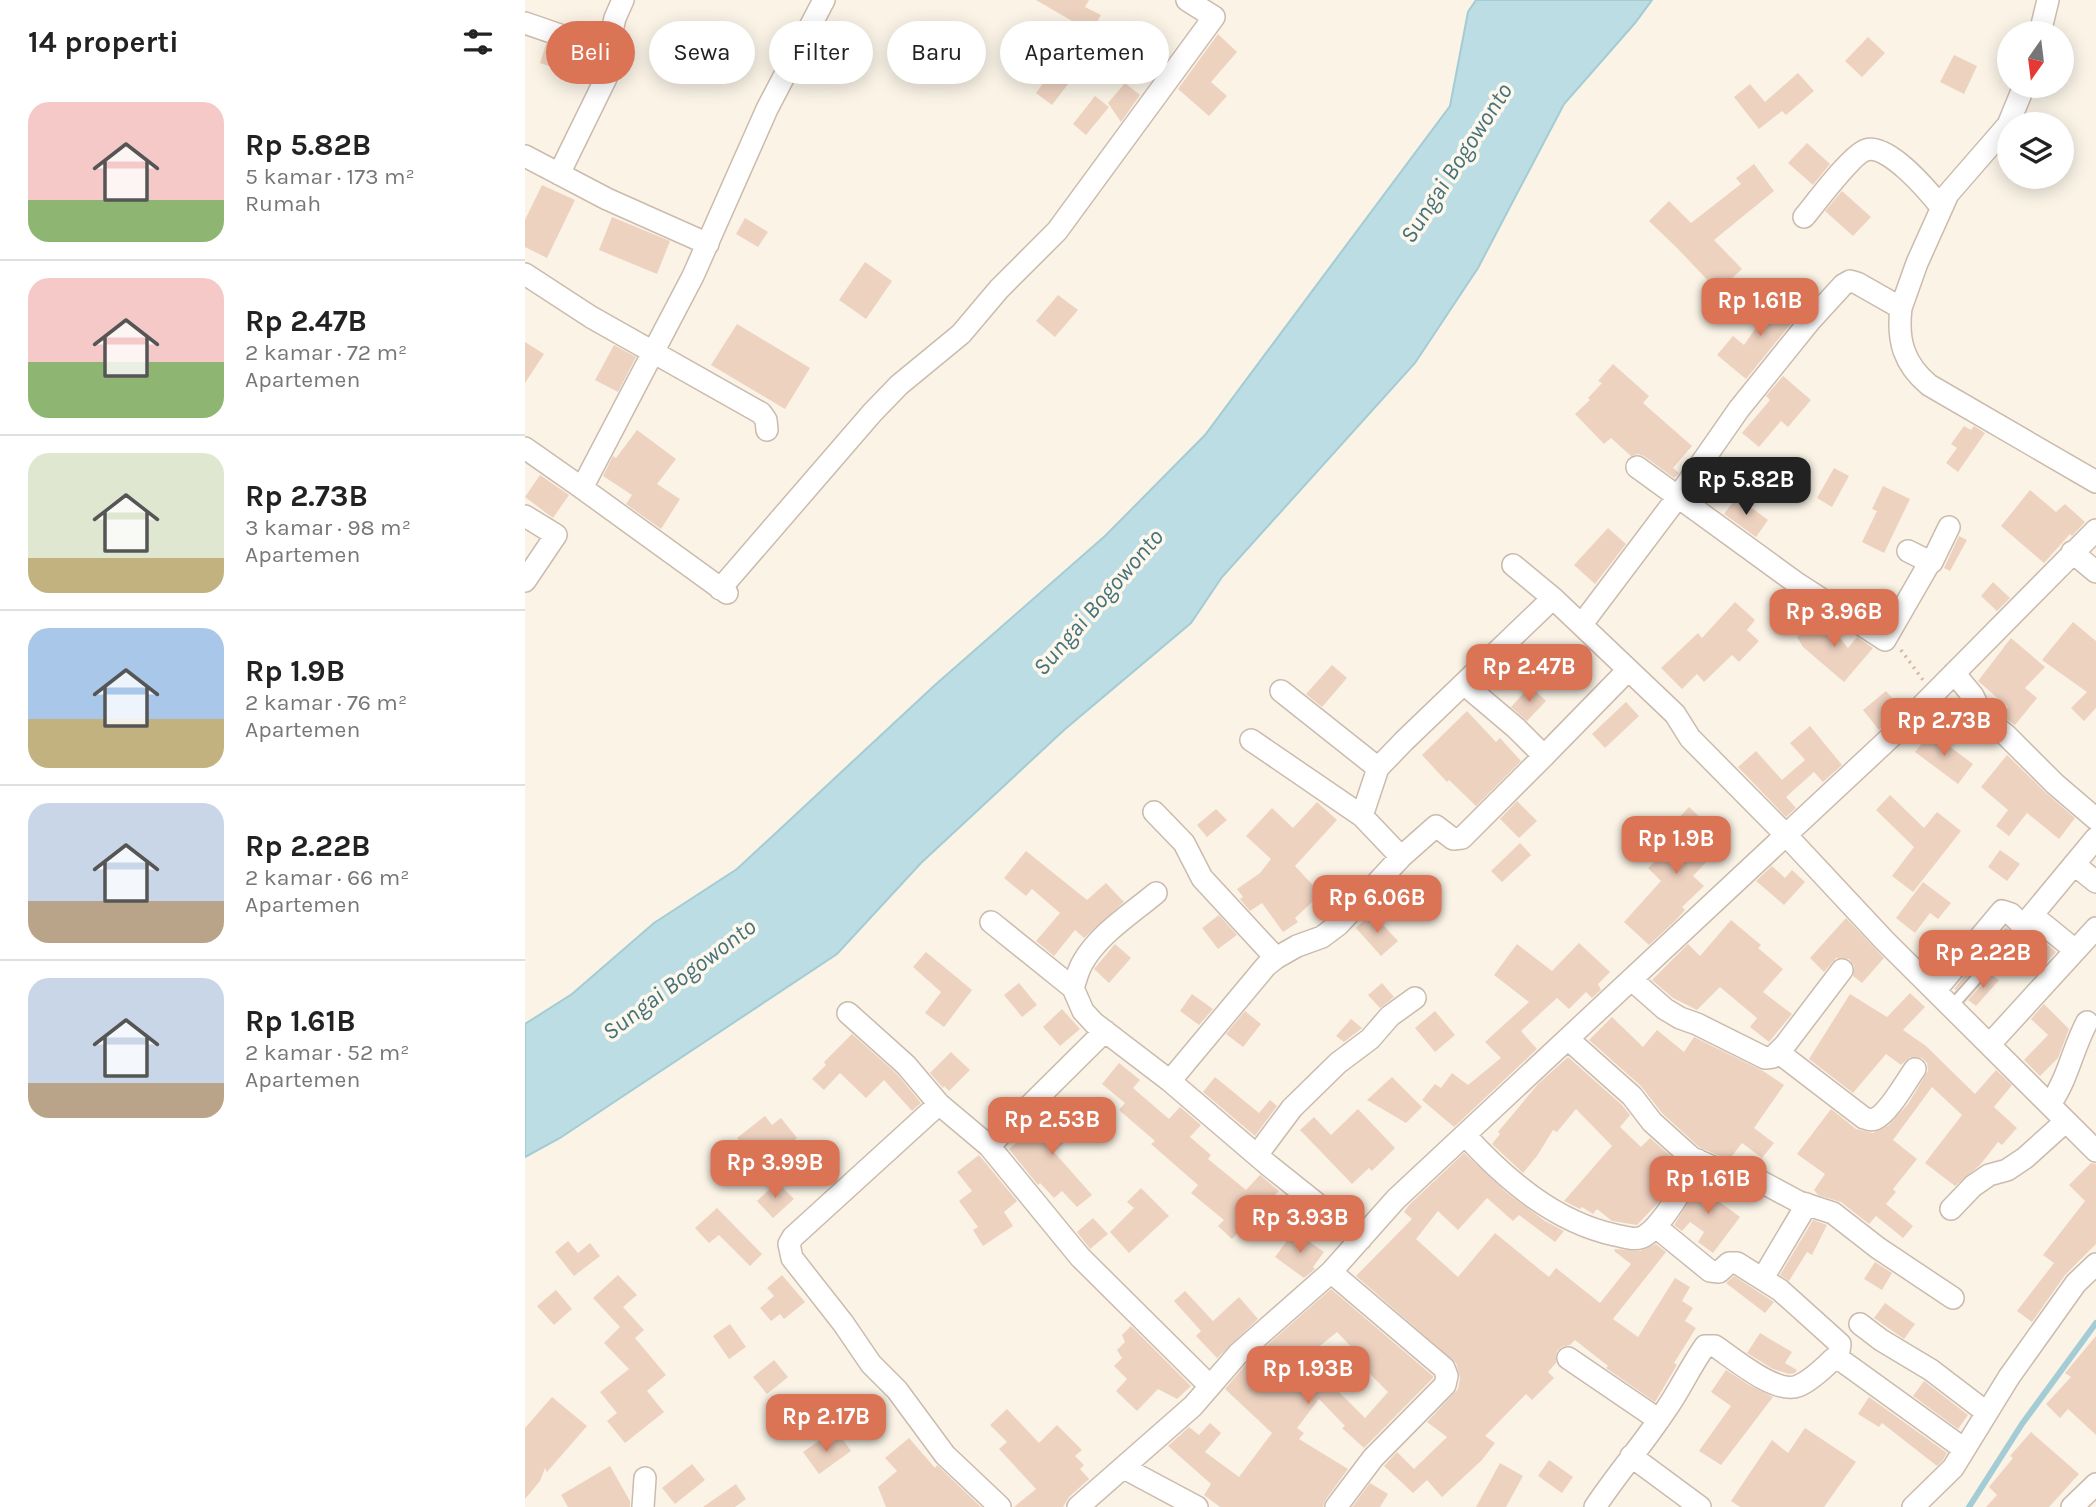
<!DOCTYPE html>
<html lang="id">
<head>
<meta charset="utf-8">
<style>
	:root { --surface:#fff; --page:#f6f6f6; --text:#222; --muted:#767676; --line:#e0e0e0; --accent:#db7355 }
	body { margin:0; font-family:Karla,sans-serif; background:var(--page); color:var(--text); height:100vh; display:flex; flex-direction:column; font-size:26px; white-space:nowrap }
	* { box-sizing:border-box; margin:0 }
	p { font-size:23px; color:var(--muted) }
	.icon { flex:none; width:38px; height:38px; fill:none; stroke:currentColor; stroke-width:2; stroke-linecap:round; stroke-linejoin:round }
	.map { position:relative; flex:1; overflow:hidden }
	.drawer { display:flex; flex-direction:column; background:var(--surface); width:525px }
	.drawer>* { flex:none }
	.banner { position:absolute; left:21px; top:21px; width:665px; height:63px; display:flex; gap:14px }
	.needle { width:46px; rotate:194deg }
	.controls { position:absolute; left:1472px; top:21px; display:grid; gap:14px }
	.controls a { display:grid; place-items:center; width:77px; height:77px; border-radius:50%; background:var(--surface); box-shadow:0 4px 18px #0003; font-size:35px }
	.price { position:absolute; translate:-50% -60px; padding:0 16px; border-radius:14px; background:var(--accent); color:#fff; font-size:23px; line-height:46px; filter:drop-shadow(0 2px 4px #0008) }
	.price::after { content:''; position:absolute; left:50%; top:42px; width:21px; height:16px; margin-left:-10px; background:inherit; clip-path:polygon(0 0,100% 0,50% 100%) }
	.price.current { background:#222; color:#fff }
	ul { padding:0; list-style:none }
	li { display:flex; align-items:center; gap:21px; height:175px; padding:0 28px }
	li+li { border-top:2px solid var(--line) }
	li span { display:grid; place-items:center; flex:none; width:196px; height:140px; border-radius:21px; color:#555 }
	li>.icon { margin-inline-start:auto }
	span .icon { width:84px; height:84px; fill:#fffc; stroke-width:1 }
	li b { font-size:30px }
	h2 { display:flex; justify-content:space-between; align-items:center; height:84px; padding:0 28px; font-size:30px }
	.tag { padding:0 24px; border-radius:32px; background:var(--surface); box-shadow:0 4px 18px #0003; font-size:24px; line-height:63px }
	.tag.current { background:var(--accent); color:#fff }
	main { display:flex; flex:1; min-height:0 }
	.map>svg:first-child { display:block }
	.water { fill:#bcdde3; stroke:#a3ccd4; stroke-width:2 }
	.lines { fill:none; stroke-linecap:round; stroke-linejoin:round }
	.stream { stroke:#a3ccd4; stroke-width:6 }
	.building { fill:#eed2c0; fill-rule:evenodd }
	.service-casing { stroke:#cbbbad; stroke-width:14 }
	.minor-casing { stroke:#cbbbad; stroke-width:24 }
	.path { stroke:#d3b6a3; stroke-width:3.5; stroke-dasharray:2 5; stroke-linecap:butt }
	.service { stroke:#fff; stroke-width:10 }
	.minor { stroke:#fff; stroke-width:21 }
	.labels { text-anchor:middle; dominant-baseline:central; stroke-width:7; stroke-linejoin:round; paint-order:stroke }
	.water-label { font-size:24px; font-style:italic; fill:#45737d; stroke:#fef7ec }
</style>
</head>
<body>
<main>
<section class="drawer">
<h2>14 properti<svg class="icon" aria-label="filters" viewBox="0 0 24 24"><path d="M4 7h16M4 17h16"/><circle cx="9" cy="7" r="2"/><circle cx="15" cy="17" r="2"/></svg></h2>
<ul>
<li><span style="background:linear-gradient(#f6c9c9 70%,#8fb573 0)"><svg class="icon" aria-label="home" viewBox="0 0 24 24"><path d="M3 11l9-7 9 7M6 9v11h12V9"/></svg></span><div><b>Rp 5.82B</b><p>5 kamar · 173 m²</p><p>Rumah</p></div></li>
<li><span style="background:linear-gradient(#f6c9c9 60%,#8fb573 0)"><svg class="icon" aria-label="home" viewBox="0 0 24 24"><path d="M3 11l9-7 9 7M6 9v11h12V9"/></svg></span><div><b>Rp 2.47B</b><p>2 kamar · 72 m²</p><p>Apartemen</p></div></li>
<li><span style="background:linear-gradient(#dfe7d0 75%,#c2b280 0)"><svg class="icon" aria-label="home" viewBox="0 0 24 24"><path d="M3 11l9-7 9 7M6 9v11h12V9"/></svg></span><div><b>Rp 2.73B</b><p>3 kamar · 98 m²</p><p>Apartemen</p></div></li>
<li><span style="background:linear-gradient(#a9c7e8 65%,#c2b280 0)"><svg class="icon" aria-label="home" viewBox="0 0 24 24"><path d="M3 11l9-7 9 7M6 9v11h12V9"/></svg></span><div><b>Rp 1.9B</b><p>2 kamar · 76 m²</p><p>Apartemen</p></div></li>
<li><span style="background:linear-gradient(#c9d6e8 70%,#b9a48a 0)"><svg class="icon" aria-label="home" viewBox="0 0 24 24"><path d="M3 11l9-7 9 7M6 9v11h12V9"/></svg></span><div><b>Rp 2.22B</b><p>2 kamar · 66 m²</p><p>Apartemen</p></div></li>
<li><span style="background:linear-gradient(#c9d6e8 75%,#b9a48a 0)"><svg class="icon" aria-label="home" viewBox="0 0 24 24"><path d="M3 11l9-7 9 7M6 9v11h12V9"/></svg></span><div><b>Rp 1.61B</b><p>2 kamar · 52 m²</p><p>Apartemen</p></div></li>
</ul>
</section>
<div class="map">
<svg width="1571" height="1507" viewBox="0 0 1571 1507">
	<rect width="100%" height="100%" fill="#faf3e6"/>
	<path class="water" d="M951 0H1127L1110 23 1039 104 953 268 890 363 697 577 666 623 539 730 396 863 312 954 35 1138 0 1157V1024L47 994 129 923 212 869 410 685 580 536 680 435 925 106 943 12Z"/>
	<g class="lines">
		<path class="stream" d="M1444 1507 1497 1424 1571 1323"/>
	</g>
	<path class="building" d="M511 0H564L560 7 576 15 566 32Z
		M693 34 712 52 686 82 702 96 684 116 653 89Z
		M1343 37 1360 53 1337 77 1320 61Z
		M21 44 48 54 42 72 15 63Z
		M1429 55 1452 66 1439 94 1415 82Z
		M533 63 550 75 527 105 511 93Z
		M1273 73 1289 91 1261 115 1257 111 1234 129 1209 97 1225 84 1240 102Z
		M600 83 615 95 596 122 583 103Z
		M570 96 584 107 561 135 548 124Z
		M1282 143 1305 164 1288 185 1263 163Z
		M1229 164 1249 191 1189 240 1217 269 1193 291 1152 248 1124 221 1144 201 1166 223 1216 184 1211 178Z
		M17 185 50 200 22 258 0 247V220Z
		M1317 191 1346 217 1328 236 1300 211Z
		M87 217 145 241 132 274 74 250Z
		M220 218 243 232 233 247 211 234Z
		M340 262 367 281 341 319 314 300Z
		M1255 293 1276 311 1221 379 1192 355 1208 336 1219 345Z
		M533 295 553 310 530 337 511 321Z
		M212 324 285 368 260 409 186 365Z
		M0 342 19 354 0 383Z
		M89 345 111 357 93 392 70 380Z
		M1088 364 1124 396 1118 403 1167 446 1148 468 1154 473 1149 478 1119 456 1113 454 1106 456 1086 438 1079 444 1050 414 1065 400 1063 398 1077 383 1073 381Z
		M1258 376 1286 400 1263 427 1256 421 1234 447 1217 433 1245 400 1241 396Z
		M1439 426 1446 430 1449 426 1460 433 1433 472 1421 463 1432 448 1426 444Z
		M112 430 151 459 132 484 155 499 136 529 101 504 107 495 78 476 88 456 91 458Z
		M1309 468 1324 476 1307 507 1292 498Z
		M15 475 44 495 28 518 0 497Z
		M1358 486 1385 499 1359 553 1337 542 1352 511 1347 509Z
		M1505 490 1531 512 1540 504 1560 522 1547 536 1545 534 1519 563 1476 526Z
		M1212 497 1243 520 1231 537 1199 514Z
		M1083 528 1101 544 1070 584 1049 565Z
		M1434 536 1442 540 1425 571 1419 568Z
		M1468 582 1485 598 1472 611 1456 596Z
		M1210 602 1230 620 1222 630 1234 641 1214 662 1207 655 1179 682 1172 674 1157 689 1136 668 1173 633 1177 638Z
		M1298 617 1323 648 1332 637 1348 648 1319 682 1278 647 1272 637Z
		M1548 622 1571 641V708L1559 721 1546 708 1562 692 1517 660Z
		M1486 638 1520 667 1500 688 1512 698 1490 725 1476 715 1483 707 1453 681Z
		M807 665 822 678 797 707 781 694Z
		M1005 686 1021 701 1002 721 986 707Z
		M1361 691 1376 708 1354 730 1338 710Z
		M1101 702 1114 716 1080 748 1067 734Z
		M942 711 971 742 975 738 996 761 951 806 924 780 922 782 897 755Z
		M1285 726 1317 765 1298 782 1289 772 1261 797 1271 808 1261 817 1213 767 1231 751 1257 780 1280 760 1265 743Z
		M1408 729V734L1448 764 1433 784 1390 752Z
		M1482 755 1521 793 1550 818 1534 839 1502 813 1484 836 1471 826 1483 810 1456 787Z
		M1365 795 1399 828 1412 812 1436 831 1388 892 1367 876 1389 847 1351 810Z
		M992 801 1012 821 994 838 975 819Z
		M792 802 812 820 770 866 796 894 770 918 773 922 758 932 737 903 725 911 715 899 718 897 712 889 735 873 746 859 721 836 747 808 768 828Z
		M1164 807 1201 841 1168 876 1179 886 1157 907 1160 910 1150 921 1124 945 1099 922 1136 881 1123 868 1151 841 1141 832Z
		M691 809 702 820 682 837 672 825Z
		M995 843 1006 855 977 882 966 871Z
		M1475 850 1495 864 1482 881 1463 867Z
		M501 851 562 900 581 883 599 902 559 938 550 930 529 956 511 941 535 913 507 889 501 896 479 878Z
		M1247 866 1260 878 1267 870 1280 882 1259 905 1231 881Z
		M1398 882 1426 903 1413 919 1405 913 1390 933 1371 918Z
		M847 913 873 941 856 956 831 928Z
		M694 915 712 935 693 949 677 928Z
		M1321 918 1359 958 1337 983 1328 976 1329 966 1324 959 1311 958 1299 972 1285 958Z
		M1206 920 1236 945 1233 948 1258 969 1238 992 1267 1014 1244 1042 1225 1027 1232 1018 1195 987 1172 1010 1148 998 1127 980 1163 944 1175 956Z
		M1481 927 1484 930 1431 990 1429 989Z
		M1516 939 1531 952 1517 967 1502 952Z
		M1054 943 1085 972 1073 984 1076 990 1067 998 1061 992 1044 1009 1032 998 996 1031 1012 1049 929 1127 897 1100 910 1084 916 1088 927 1073 943 1085 976 1058 960 1042 1004 1002 969 975 992 944 1027 971Z
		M590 944 606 958 584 983 569 969Z
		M401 952 447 990 419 1027 400 1013 416 992 388 967Z
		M1466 974 1474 980 1451 1006 1443 1000Z
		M494 983 512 1005 497 1017 479 995Z
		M857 983 869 997 855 1008 843 995Z
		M1385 993 1400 1007 1378 1030 1401 1046 1450 1094 1471 1070 1487 1085 1469 1107 1492 1128 1477 1145 1473 1142 1455 1165 1430 1186 1400 1163 1437 1115 1407 1087 1368 1140 1392 1159 1368 1189 1371 1192 1361 1204 1388 1226 1378 1238 1351 1216 1344 1224 1316 1202 1293 1195 1289 1190 1300 1174 1272 1154 1306 1109 1331 1129 1348 1133 1364 1125 1383 1104 1403 1071 1402 1063 1397 1058 1385 1057 1376 1065 1361 1054 1328 1093 1284 1059 1325 994 1362 1017Z
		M667 994 688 1009 674 1025 655 1011Z
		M1519 1004 1544 1029 1533 1058 1515 1076 1499 1060 1523 1035 1506 1019Z
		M537 1009 555 1029 535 1046 518 1027Z
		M720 1011 736 1024 718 1047 701 1034Z
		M910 1011 930 1035 910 1052 890 1028Z
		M1087 1017 1118 1047 1132 1030 1159 1052 1169 1037 1238 1071 1259 1085 1229 1128 1249 1143 1237 1158 1217 1143 1204 1160 1174 1147 1137 1113 1116 1086 1064 1040Z
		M826 1019 837 1028 819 1042 811 1036Z
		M327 1034 372 1074 396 1103 387 1111 359 1080 341 1098 315 1073 299 1090 287 1079 301 1065 299 1062Z
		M426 1052 445 1070 424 1091 419 1086 418 1088 405 1073Z
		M1043 1057 1097 1105 1105 1115 1095 1127 1116 1147 1125 1138 1156 1165 1132 1204 1112 1225 1087 1221 1072 1209 1068 1214 1057 1207 1055 1209 1039 1201 1087 1146 1051 1109 1032 1132 1028 1130 1012 1156 998 1173 967 1144 975 1134 973 1132 1013 1084Z
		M594 1063 615 1080 608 1088 644 1119 655 1107 676 1125 665 1137 686 1155 683 1159 721 1190 735 1175 754 1191 707 1239 693 1226 699 1220 666 1193 673 1185 626 1144 630 1141 594 1110 600 1103 577 1084Z
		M690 1077 734 1113 745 1100 752 1106 730 1136 678 1092Z
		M867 1077 897 1107 881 1123 842 1100Z
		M546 1106 561 1123 529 1152 567 1195 552 1207 537 1191 529 1198 515 1183 513 1185 484 1149 508 1128 513 1134Z
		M833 1109 870 1148 847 1171 844 1168 827 1184 775 1130 789 1117 806 1135Z
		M240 1116 247 1125 256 1118 272 1138 235 1167 212 1138Z
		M939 1153 982 1193 1020 1221 1039 1231 1030 1242 994 1215 988 1221 962 1198 933 1230 913 1211 891 1239 933 1277 970 1233 1024 1277 1031 1268 1075 1303 1106 1264 1089 1251 1090 1249 1115 1251 1131 1244 1141 1252 1088 1319 1113 1337 1150 1278 1165 1287 1157 1301 1168 1308 1160 1321 1171 1328 1149 1363 1152 1365 1130 1402 1081 1368 1083 1366 1050 1340 1045 1345 1037 1347 1032 1351 1031 1363 1023 1372 1029 1378 1007 1400 1001 1394 960 1436 970 1443 957 1460 917 1497 902 1480 888 1493 859 1466 872 1452 889 1469 922 1437 902 1422 933 1389 935 1378 931 1363 831 1276 887 1219 879 1212 884 1205Z
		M454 1155 492 1201 479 1212 488 1226 458 1246 448 1230 453 1227 434 1201 447 1191 432 1172Z
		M1566 1163 1571 1164V1244L1540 1275 1507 1322 1492 1311 1529 1263 1518 1255 1560 1201 1544 1185Z
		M1179 1177 1192 1183 1184 1194 1215 1217 1188 1253 1173 1242 1179 1232 1165 1222 1157 1231 1149 1225Z
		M252 1182 269 1199 248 1218 232 1201Z
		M616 1188 644 1216 604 1253 585 1232 609 1208 602 1202Z
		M192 1208 237 1254 225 1266 194 1235 184 1243 170 1228Z
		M568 1218 583 1234 565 1249 552 1232Z
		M1288 1220 1302 1225 1287 1255 1282 1252 1264 1281 1255 1275Z
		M769 1231 799 1252 788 1267 790 1269 779 1278 750 1257Z
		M43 1241 53 1253 65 1243 75 1256 49 1276 30 1252Z
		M1350 1262 1367 1273 1357 1290 1339 1279Z
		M93 1275 112 1295 98 1307 119 1330 110 1338 141 1375 122 1391 139 1412 100 1443 82 1421 92 1413 75 1392 104 1369 79 1343 95 1327 68 1298Z
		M257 1275 280 1302 259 1319 255 1314 246 1321 235 1308 249 1296 242 1288Z
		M1209 1276 1249 1302 1240 1313 1201 1283Z
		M806 1289 908 1376V1378L839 1448 817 1428 820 1426 794 1399 772 1428 779 1433 774 1439 823 1469 801 1499 798 1507H695L679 1495 686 1484 643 1446 664 1427 674 1435 685 1423 696 1433 680 1452 714 1477 747 1433 700 1389 722 1363ZM812 1332 838 1359 834 1363 863 1392 840 1418 803 1381 792 1391 770 1372 791 1349Z
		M31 1290 47 1309 29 1325 12 1306Z
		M660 1291 688 1321 714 1297 733 1319 692 1358 671 1336 676 1331 649 1301Z
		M1360 1303 1390 1324 1379 1339 1349 1318Z
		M205 1324 221 1347 204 1359 188 1336Z
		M606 1326 666 1386 652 1399 633 1389 612 1411 591 1391 602 1379 589 1366 597 1358 592 1350 600 1342 597 1335Z
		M1235 1333 1267 1352 1260 1363 1272 1370 1270 1373 1264 1374 1248 1369 1222 1353Z
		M1571 1336V1435L1543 1409 1535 1418 1521 1404 1546 1377 1540 1373Z
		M249 1360 263 1377 242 1394 228 1377Z
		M1201 1370 1224 1385 1248 1397 1196 1465 1174 1451 1206 1406 1186 1392Z
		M1399 1381 1443 1415 1433 1429 1388 1396Z
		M27 1397 62 1426 22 1472 20 1468 15 1481 0 1499V1428Z
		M1344 1397 1422 1453 1418 1460 1412 1466 1357 1423 1354 1427 1333 1414Z
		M482 1409 514 1443 532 1425 557 1450 550 1456 559 1465 555 1469 564 1479 544 1497 538 1507H489L511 1489 474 1449 482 1442 465 1425Z
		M1280 1428 1331 1462 1299 1507H1215L1206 1501 1247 1440 1263 1453Z
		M1506 1432 1554 1474 1524 1507H1461L1472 1495 1464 1487 1488 1458 1485 1456Z
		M316 1437 326 1451 294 1474 278 1452 298 1438 303 1445Z
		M384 1438 410 1468 412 1465 456 1507H361L353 1487 372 1471 360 1458Z
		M1024 1460 1048 1477 1037 1493 1013 1476Z
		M975 1463 998 1476 981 1507H951Z
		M167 1464 180 1480 150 1504 137 1488Z
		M85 1466 105 1501V1507H43L36 1495Z
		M845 1483 863 1494 855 1507H827Z
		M211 1484 221 1499 210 1507H178Z"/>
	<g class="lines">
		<defs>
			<path id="service" d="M1426 1007 1498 926"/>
			<path id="minor" d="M0 23 58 43 83 48
				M1515 33 1523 0
				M0 156 82 199 183 244
				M34 174 83 74V48L90 18 98 0
				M1279 217C1290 204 1327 154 1341 150 1363 143 1404 192 1416 207
				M0 274 66 317 236 413 241 420 242 430
				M1376 308 1392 263 1423 194 1483 125 1499 86
				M0 448 57 488 168 276 242 109 299 0
				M1112 467 1270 582 1360 640 1405 562H1407L1424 527
				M57 488 202 593
				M0 516 31 535 0 581
				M1383 551 1405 562
				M1547 552 1571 572
				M988 565 1028 598
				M195 589 347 413 374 385 436 334 474 289 532 231 689 17 662 0
				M1057 624 1152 498 1214 409 1285 321 1318 285 1325 281 1332 283 1376 308C1372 341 1379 364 1404 385L1571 482
				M1429 673 1448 696 1458 717 1481 735 1530 784 1571 819
				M939 684 991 728 1019 756 1103 670
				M756 691 853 768
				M629 812 659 843 677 878 751 958
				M837 816 853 768 879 741 1028 598 1150 714 1165 738 1260 834 1359 940 1571 1151
				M876 857 911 826 928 839 937 838 1019 756
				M1550 865 1571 882
				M631 893C606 914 574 934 558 962 553 970 551 980 548 988L558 1011 569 1023 645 1081 742 1164 836 1239
				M1507 915 1550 950
				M466 922 548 988
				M1107 980 1140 1009 1155 1018 1172 1024 1240 1058 1248 1057 1260 1045 1317 970
				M1410 991 1477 911 1486 914 1498 926 1571 838
				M323 1013 381 1065 414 1104 464 1146 555 1257 685 1386
				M1044 1040 1107 1096 1127 1122 1167 1158 1197 1171 1212 1181H1235L1274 1202 1308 1213 1353 1248 1428 1298
				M1465 1044 1571 928
				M1253 1052 1339 1118C1344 1119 1346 1121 1350 1119 1364 1113 1381 1081 1390 1069
				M645 1081 741 966 751 958 772 946 797 937 813 925 876 857 837 816 726 740
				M414 1104 268 1237 264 1244 267 1258 318 1323 346 1364 372 1390 420 1455 475 1507
				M1525 1104C1543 1079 1547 1050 1562 1022
				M940 1135C981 1180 1030 1222 1090 1235 1101 1237 1112 1242 1121 1235 1138 1224 1164 1179 1173 1160
				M464 1146 580 1031
				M732 1155 767 1108 813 1063 845 1039 865 1016 890 998
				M1426 1209 1448 1186 1464 1175 1482 1170 1500 1158 1541 1121
				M1131 1227 1185 1271 1194 1272 1204 1263H1212L1255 1290 1315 1344 1313 1358
				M806 1272 919 1368 922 1376 920 1385 848 1458 811 1507
				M1238 1278 1282 1204
				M1335 1324 1356 1340 1406 1370 1461 1412
				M1043 1358 1134 1420
				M1106 1456 1175 1507
				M599 1468 672 1507
				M118 1507 120 1478
				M553 1507 668 1406 713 1354 806 1272 871 1199 1368 735 1571 530
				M1070 1507C1092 1474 1118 1444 1140 1411 1155 1390 1165 1367 1180 1346H1190C1208 1358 1251 1395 1273 1386 1285 1381 1299 1368 1308 1359L1313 1358 1439 1449
				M1388 1507 1428 1468 1484 1377 1551 1283 1571 1264
				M1547 1507 1571 1484"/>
		</defs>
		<use href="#service" class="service-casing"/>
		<use href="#minor" class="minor-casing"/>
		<path class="path" d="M1376 650 1398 680"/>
		<use href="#service" class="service"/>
		<use href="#minor" class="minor"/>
	</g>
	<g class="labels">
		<g class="water-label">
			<text transform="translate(931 163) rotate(-57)">Sungai Bogowonto</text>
			<text transform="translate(573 602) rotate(-49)">Sungai Bogowonto</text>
			<text transform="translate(154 979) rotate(-37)">Sungai Bogowonto</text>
		</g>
	</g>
</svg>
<div class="controls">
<a><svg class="needle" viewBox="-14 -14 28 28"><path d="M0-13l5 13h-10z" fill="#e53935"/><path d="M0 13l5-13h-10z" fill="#767676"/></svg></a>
<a><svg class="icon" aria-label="layers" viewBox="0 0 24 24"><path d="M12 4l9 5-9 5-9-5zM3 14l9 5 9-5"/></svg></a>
</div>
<b class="price" style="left:1235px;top:338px">Rp 1.61B</b>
<b class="price current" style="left:1221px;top:517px">Rp 5.82B</b>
<b class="price" style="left:1309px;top:649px">Rp 3.96B</b>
<b class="price" style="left:1004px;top:704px">Rp 2.47B</b>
<b class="price" style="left:1419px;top:758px">Rp 2.73B</b>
<b class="price" style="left:1151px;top:876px">Rp 1.9B</b>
<b class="price" style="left:852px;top:935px">Rp 6.06B</b>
<b class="price" style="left:1458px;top:990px">Rp 2.22B</b>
<b class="price" style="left:527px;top:1157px">Rp 2.53B</b>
<b class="price" style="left:250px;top:1200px">Rp 3.99B</b>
<b class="price" style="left:1183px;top:1216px">Rp 1.61B</b>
<b class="price" style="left:775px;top:1255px">Rp 3.93B</b>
<b class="price" style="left:783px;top:1406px">Rp 1.93B</b>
<b class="price" style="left:301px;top:1454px">Rp 2.17B</b>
<div class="banner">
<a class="tag current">Beli</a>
<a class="tag">Sewa</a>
<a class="tag">Filter</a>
<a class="tag">Baru</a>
<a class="tag">Apartemen</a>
</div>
</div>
</main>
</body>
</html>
